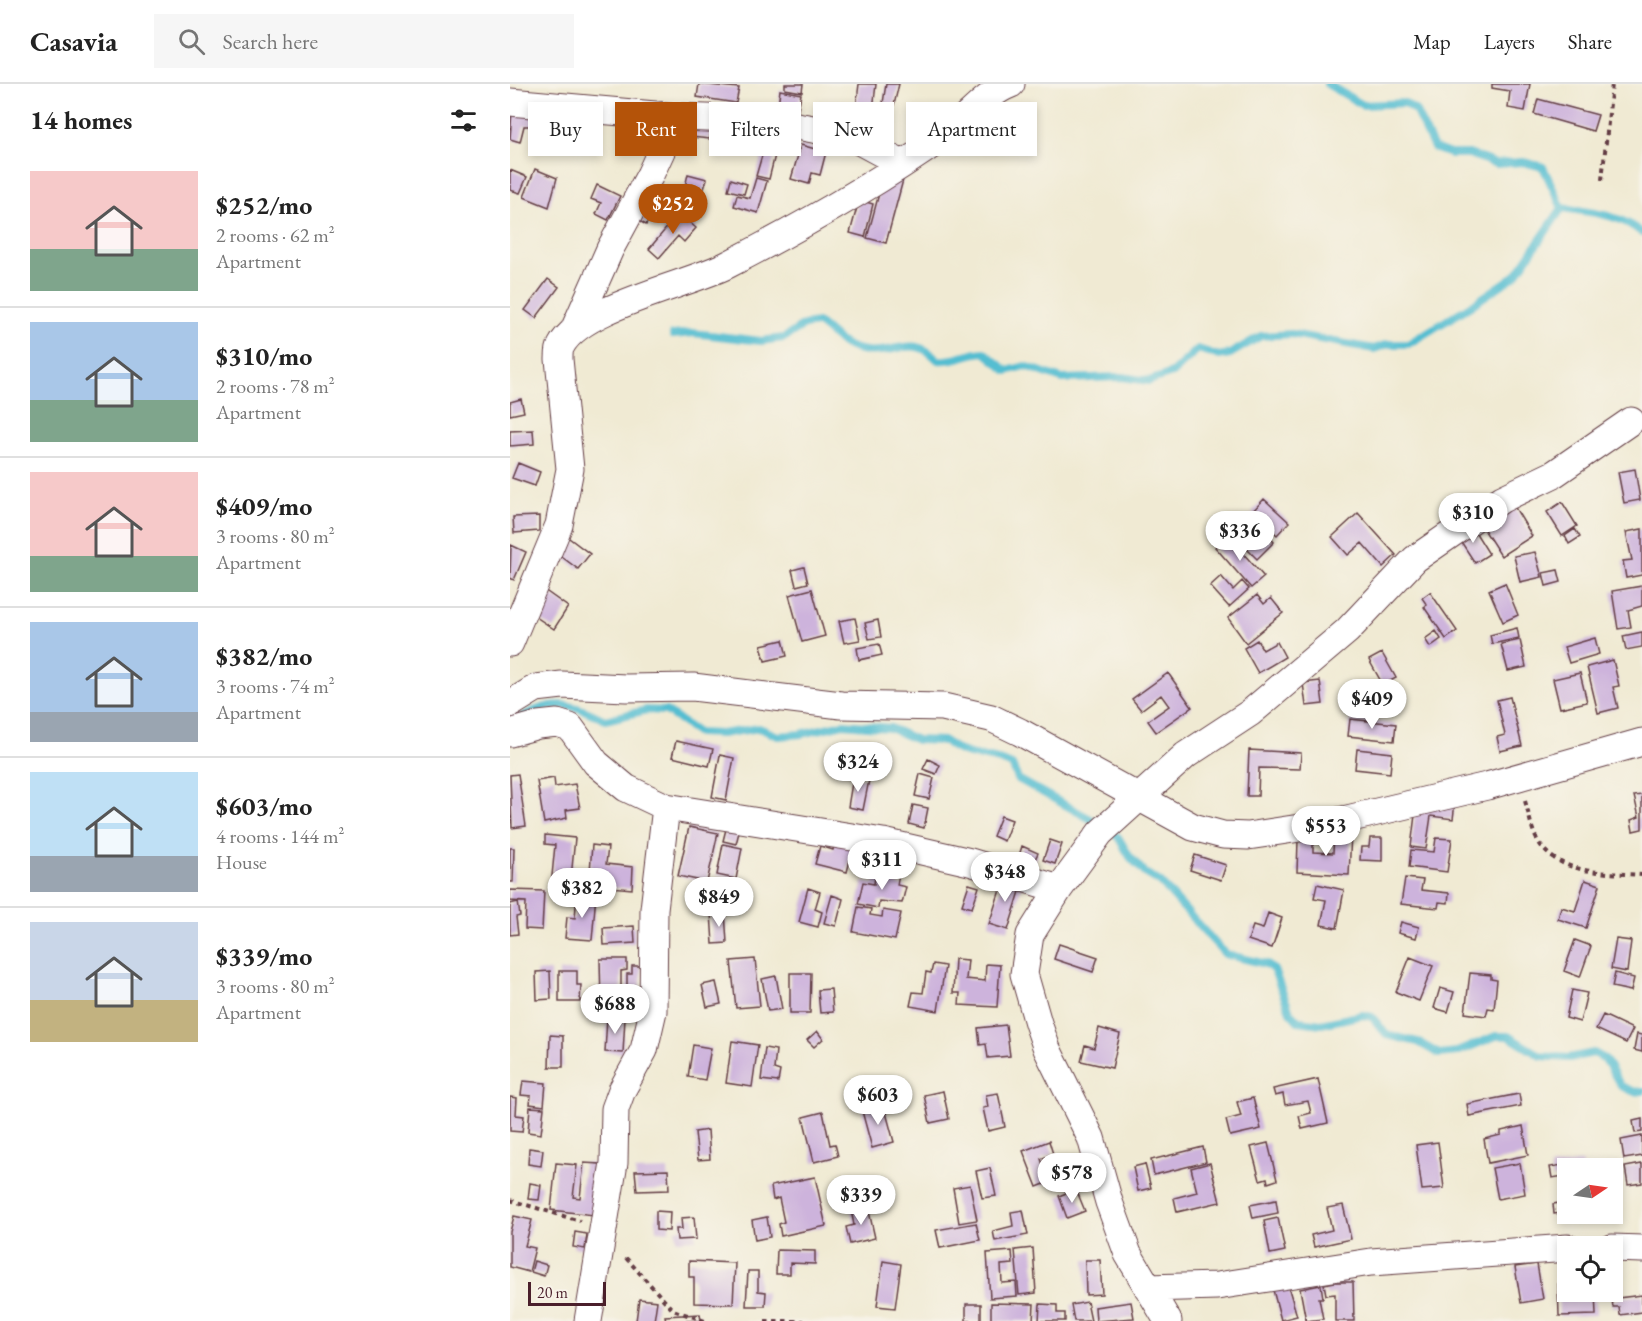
<!DOCTYPE html>
<html lang="en">
<head>
<meta charset="utf-8">
<style>
	:root { --surface:#fff; --page:#f6f6f6; --text:#222; --muted:#767676; --line:#e0e0e0; --accent:#b45309 }
	body { margin:0; font-family:"EB Garamond",serif; background:var(--page); color:var(--text); height:100vh; display:flex; flex-direction:column; font-size:22px; white-space:nowrap }
	* { box-sizing:border-box; margin:0 }
	p { font-size:20px; color:var(--muted) }
	.icon { flex:none; width:33px; height:33px; fill:none; stroke:currentColor; stroke-width:2; stroke-linecap:round; stroke-linejoin:round }
	.map { position:relative; flex:1; overflow:hidden }
	.sheet { display:flex; flex-direction:column; background:var(--surface); width:510px }
	.sheet>* { flex:none }
	.top-card { position:absolute; left:18px; top:18px; width:570px; height:54px; display:flex; gap:12px }
	.needle { width:39px; rotate:77deg }
	.controls { position:absolute; left:1047px; top:1074px; display:grid; gap:12px }
	.controls a { display:grid; place-items:center; width:66px; height:66px; border-radius:0px; background:var(--surface); box-shadow:0 3px 9px #0003; font-size:30px }
	.scale { position:absolute; left:18px; bottom:15px; width:78px; box-sizing:border-box; padding-left:6px; border:3px solid #4a1f2b; border-top:0; font-size:16px; line-height:21px; white-space:nowrap; color:#4a1f2b; -webkit-text-stroke:4px #f7f3e8; paint-order:stroke }
	.price { position:absolute; translate:-50% -51px; padding:0 14px; border-radius:21px; background:#fff; color:#222; font-size:20px; line-height:39px; filter:drop-shadow(0 2px 3px #0008) }
	.price::after { content:''; position:absolute; left:50%; top:36px; width:18px; height:14px; margin-left:-9px; background:inherit; clip-path:polygon(0 0,100% 0,50% 100%) }
	.price.on { background:var(--accent); color:#fff }
	ul { padding:0; list-style:none }
	li { display:flex; align-items:center; gap:18px; height:150px; padding:0 30px }
	li+li { border-top:2px solid var(--line) }
	li span { display:grid; place-items:center; flex:none; width:168px; height:120px; border-radius:0px; color:#555 }
	li>.icon { margin-inline-start:auto }
	span .icon { width:72px; height:72px; fill:#fffc; stroke-width:1 }
	li b { font-size:26px }
	h2 { display:flex; justify-content:space-between; align-items:center; height:72px; padding:0 30px; font-size:26px }
	.tag { padding:0 21px; border-radius:0px; background:var(--surface); box-shadow:0 3px 9px #0003; font-size:21px; line-height:54px }
	.tag.on { background:var(--accent); color:#fff }
	header { display:flex; align-items:center; gap:36px; box-sizing:border-box; height:84px; padding:0 30px; background:var(--surface); border-bottom:2px solid var(--line) }
	header strong { font-size:28px }
	nav { display:flex; gap:33px; margin-inline-start:auto; font-size:21px }
	.search { width:420px; height:54px; background:var(--page); display:flex; align-items:center; gap:15px; box-sizing:border-box; padding:0 21px; border-radius:0px; color:var(--muted); font-size:22px }
	main { display:flex; flex:1; min-height:0 }
	.map>svg:first-child { display:block }
	.lines { fill:none; stroke-linecap:round; stroke-linejoin:round }
	.stream { stroke:#54bed1; stroke-width:8 }
	.building { fill:#cdb3dc }
	.street-casing { stroke:#633d44; stroke-width:29 }
	.path { stroke:#633d44; stroke-width:4; stroke-dasharray:4.5 4.5; stroke-linecap:butt }
	.street { stroke:#fff; stroke-width:27 }
</style>
</head>
<body>
<header>
<strong>Casavia</strong>
<div class="search"><svg class="icon" aria-label="search" viewBox="0 0 24 24"><circle cx="10" cy="10" r="6"/><path d="M15 15l6 6"/></svg>Search here</div>
<nav><a>Map</a><a>Layers</a><a>Share</a></nav>
</header>
<main>
<section class="sheet">
<h2>14 homes<svg class="icon" aria-label="filters" viewBox="0 0 24 24"><path d="M4 7h16M4 17h16"/><circle cx="9" cy="7" r="2"/><circle cx="15" cy="17" r="2"/></svg></h2>
<ul>
<li><span style="background:linear-gradient(#f6c9c9 65%,#7fa58c 0)"><svg class="icon" aria-label="home" viewBox="0 0 24 24"><path d="M3 11l9-7 9 7M6 9v11h12V9"/></svg></span><div><b>$252/mo</b><p>2 rooms · 62 m²</p><p>Apartment</p></div></li>
<li><span style="background:linear-gradient(#a9c7e8 65%,#7fa58c 0)"><svg class="icon" aria-label="home" viewBox="0 0 24 24"><path d="M3 11l9-7 9 7M6 9v11h12V9"/></svg></span><div><b>$310/mo</b><p>2 rooms · 78 m²</p><p>Apartment</p></div></li>
<li><span style="background:linear-gradient(#f6c9c9 70%,#7fa58c 0)"><svg class="icon" aria-label="home" viewBox="0 0 24 24"><path d="M3 11l9-7 9 7M6 9v11h12V9"/></svg></span><div><b>$409/mo</b><p>3 rooms · 80 m²</p><p>Apartment</p></div></li>
<li><span style="background:linear-gradient(#a9c7e8 75%,#9aa5b1 0)"><svg class="icon" aria-label="home" viewBox="0 0 24 24"><path d="M3 11l9-7 9 7M6 9v11h12V9"/></svg></span><div><b>$382/mo</b><p>3 rooms · 74 m²</p><p>Apartment</p></div></li>
<li><span style="background:linear-gradient(#bfe0f5 70%,#9aa5b1 0)"><svg class="icon" aria-label="home" viewBox="0 0 24 24"><path d="M3 11l9-7 9 7M6 9v11h12V9"/></svg></span><div><b>$603/mo</b><p>4 rooms · 144 m²</p><p>House</p></div></li>
<li><span style="background:linear-gradient(#c9d6e8 65%,#c2b280 0)"><svg class="icon" aria-label="home" viewBox="0 0 24 24"><path d="M3 11l9-7 9 7M6 9v11h12V9"/></svg></span><div><b>$339/mo</b><p>3 rooms · 80 m²</p><p>Apartment</p></div></li>
</ul>
</section>
<div class="map">
<svg width="1132" height="1237" viewBox="0 0 1132 1237">
	<rect width="100%" height="100%" fill="#f7f3e8"/>
	<filter id="ink" filterUnits="userSpaceOnUse"><feTurbulence type="fractalNoise" baseFrequency=".0167" numOctaves="2"/><feDisplacementMap in="SourceGraphic" scale="12" xChannelSelector="R" yChannelSelector="G"/><feConvolveMatrix kernelMatrix="1 2 1 2 8 2 1 2 1" color-interpolation-filters="sRGB"/></filter>
	<filter id="wash" filterUnits="userSpaceOnUse"><feTurbulence type="fractalNoise" baseFrequency=".008" numOctaves="4" result="noise"/><feDisplacementMap in="SourceGraphic" scale="24" xChannelSelector="R" yChannelSelector="G"/><feGaussianBlur stdDeviation="1.35" result="paint"/><feColorMatrix in="noise" values="0 0 0 0 0 0 0 0 0 0 0 0 0 0 0 0 0 1.4 0 .05"/><feComposite in="paint" operator="in"/></filter>
	<g filter="url(#wash)">
		<rect width="100%" height="100%" fill="#f0ead3"/>
		<g class="lines">
			<path class="stream" d="M817 0 853 21 895 19 905 26 924 64 940 70H959L986 80 1013 78 1033 83 1052 124
				M1052 124C1079 128 1111 130 1132 149
				M163 251 183 249 251 257 274 254 294 241 308 239C327 253 330 263 356 267 385 271 403 249 428 276 444 278 457 269 474 268L497 287 515 282 552 295 612 293 639 297 662 289 688 265 709 272 720 270 751 252 782 250 864 265 878 260H898L962 221 1006 191 1052 124
				M9 634C45 615 61 618 95 636L137 626 156 627 188 649 211 650 249 644 268 652 291 650 333 640 380 644 407 656 435 657C455 676 478 669 502 681L508 695 586 738 608 753 620 773 635 789 650 798 715 870 756 880 764 886 780 928 788 937 811 940 853 931 862 933 877 951 908 958 929 970 947 968 986 952H998L1031 972 1059 974 1084 969 1095 975 1111 1002 1125 1008 1132 1007"/>
		</g>
		<g id="blocks">
			<path class="building" d="M189 0 229 4 226 19 187 13Z
				M275 0H293L292 8 275 5Z
				M349 0H366L363 26 346 24Z
				M376 0H389L384 21 373 19Z
				M982 0H1020L1015 27 998 24 1000 7 982 4Z
				M270 6 291 10 288 26 268 22Z
				M1028 15 1088 31 1083 47 1024 30Z
				M2 27 25 28V42H14L10 58 0 55Z
				M34 28 45 33 35 61 23 57Z
				M172 37 202 41 200 55 171 52Z
				M129 40 143 43 137 66 123 63Z
				M261 44 274 48 270 60 257 56Z
				M291 61 316 68 310 91 302 89 299 100 281 95Z
				M253 68 265 71 259 95 246 92Z
				M25 85 47 94 39 123 14 113Z
				M0 86 17 93 10 109 0 106Z
				M178 90 197 95 193 108 175 103Z
				M379 92 393 96 376 159 357 154 371 102Z
				M246 94 257 97 248 129 224 122 227 111 240 114Z
				M221 95 237 100 234 110 218 106Z
				M87 101 110 112 98 136 86 130 91 119 81 115Z
				M140 107 164 120 156 135 143 127 136 141 126 135Z
				M349 116 363 120 355 153 340 149Z
				M169 129 186 144 174 158 168 152 149 174 139 165Z
				M38 195 49 203 26 234 15 226Z
				M11 315 14 328 0 331V318Z
				M23 346 24 360 0 362V347Z
				M8 379 30 388 25 402 2 394Z
				M1125 385 1130 416 1114 419 1108 388Z
				M998 412 1022 452 991 472 966 433Z
				M754 415 779 438 767 451 742 428Z
				M1052 418 1067 442 1052 452 1037 428Z
				M848 429 886 471 873 483 852 459 838 471 822 453Z
				M739 431 764 458 747 475 721 449Z
				M29 432V447L4 449 3 433Z
				M961 441 979 470 965 479 946 450Z
				M1065 445 1070 453 1059 460 1055 452Z
				M1132 445V491L1116 494 1113 477 1122 476 1116 448Z
				M55 451 80 470 68 485 44 467Z
				M718 452 754 493 741 504 705 463Z
				M1 461 16 468 4 496 0 494Z
				M1025 468 1032 493 1010 498 1004 472Z
				M294 483 298 499 286 502 282 486Z
				M1048 486 1051 498 1036 502 1033 489Z
				M711 492 723 506 732 497 739 505 719 523 700 502Z
				M995 499 1008 531 993 538 979 506Z
				M1132 502V522L1118 526 1121 543 1108 545 1102 507Z
				M30 503 58 523 44 545 14 525Z
				M302 505 315 552 292 558 279 511Z
				M920 508 947 547 936 555 914 523 917 521 912 514Z
				M747 511 754 520 761 514 773 529 736 559 718 534Z
				M345 534 350 556 334 559 329 537Z
				M368 536 371 553 359 555 355 539Z
				M1007 544 1009 554 982 560 980 551Z
				M926 547 931 555 920 563 915 555Z
				M1132 548V563L1116 566 1113 552Z
				M1085 554 1089 570 1059 579 1054 563Z
				M273 556 277 572 255 577 251 561Z
				M747 556 753 566 767 558 775 573 748 589 734 564Z
				M1010 556 1016 583 998 587 991 560Z
				M369 560 372 571 349 576 347 564Z
				M872 569 886 594 873 601 859 576Z
				M1103 576 1109 602 1103 603 1108 624 1088 629 1077 583Z
				M658 589 682 623 646 648 638 637 659 622 651 611 631 626 622 615Z
				M1070 589 1077 618 1050 624 1043 595Z
				M810 597 813 620 796 622 793 599Z
				M1000 613 1012 662 990 667 987 653 995 651 987 616Z
				M840 635 886 640 884 657 838 652Z
				M166 657 203 665 199 682 162 673Z
				M360 660H368L367 673 359 672Z
				M847 665 882 669 880 689 845 685Z
				M739 666 791 669 790 685 749 684 748 712H737Z
				M210 671 224 674 216 716 202 713Z
				M418 675 430 681 426 690 413 685Z
				M8 690 16 742 2 744 0 691Z
				M410 690 424 694 419 715 405 712Z
				M343 693 359 696 353 726 338 723Z
				M44 694 45 703 65 700 70 724 56 726 57 734 34 739 27 697Z
				M1132 711V745L1123 747 1121 736 1129 733 1124 712Z
				M907 715 945 719 943 735 921 732 916 765 901 763Z
				M403 721 418 724 414 744 399 740Z
				M491 732 502 736 494 757 483 752Z
				M217 741 230 744 226 760 213 757Z
				M179 743 208 749 197 798 168 792Z
				M824 748 841 749 839 791 787 788 788 756 803 757V768L823 769Z
				M35 751 65 754 60 804 41 802 45 761 35 760Z
				M860 754H872V777L850 776 851 763H859Z
				M926 754 942 755 937 788 899 783 901 766 924 768Z
				M325 756 344 761 337 788 305 780 310 762 323 766Z
				M540 756 552 760 545 780 533 776Z
				M213 760 232 764 226 795 207 791Z
				M82 761 98 763 96 780 123 783 122 805 79 801Z
				M512 762 528 769 522 781 508 775Z
				M0 764H4L3 798H0Z
				M685 771 716 781 711 796 680 786Z
				M375 787 389 790 387 801 396 803 392 819 369 817 368 824 348 820 353 798 364 800 365 793 374 795Z
				M486 793 512 801 498 846 479 840 491 803 484 800Z
				M895 794 913 796 911 806 939 809 938 819 929 818 928 824 891 820Z
				M1075 796 1090 801 1076 844 1048 835 1051 823 1065 827Z
				M459 800 469 803 462 824 452 821Z
				M807 800 834 806 827 844 811 841 816 816 804 814Z
				M298 804 310 808 305 825 312 828 308 843 289 838Z
				M0 806 34 807 32 846 15 845 16 818 0 817Z
				M67 810 86 811 82 856 55 854 57 833 65 834Z
				M322 811 333 815 326 842 314 839Z
				M8 818 10 832 6 833 8 850 0 851V820Z
				M348 823 361 825 360 831 372 833 373 826 391 829 385 856 343 848Z
				M215 828 217 859 203 860 201 829Z
				M758 829 772 834 762 864 738 856 743 842 753 845Z
				M891 838 909 843 906 854 888 849Z
				M124 842 125 859 94 861 93 844Z
				M1106 855 1121 857 1117 888 1101 885Z
				M1065 856 1081 862 1070 893 1054 887Z
				M549 860 588 873 583 888 544 875Z
				M900 873 923 882 909 917 886 908Z
				M90 875H117V886L111 887V918L91 919Z
				M245 875 250 922 226 924 221 877Z
				M445 875 458 876 456 895 475 897 476 880 490 881 487 923 449 921 450 909H443Z
				M423 880 435 882 428 927 400 922 403 908 413 909 416 888 421 889Z
				M122 882H131V920L117 921V890H122Z
				M40 887 41 915 27 916 26 888Z
				M49 887H67V901H71L70 918H49Z
				M280 889H301L300 929H280Z
				M960 889 981 891V895L987 896 984 925 978 924 976 932 955 929Z
				M1105 889 1124 894 1121 907 1102 903Z
				M266 892 272 925 258 927 252 895Z
				M206 898 211 920 197 923 192 901Z
				M930 904 944 908 938 928 924 924Z
				M321 905 323 928 310 929 308 906Z
				M1062 906 1077 909 1070 938 1056 934Z
				M1093 931 1123 945 1116 959 1086 945Z
				M97 933 115 934 113 969 95 968Z
				M496 941 500 972 478 974 476 960 470 961 468 944Z
				M589 944 610 950 602 984 571 977 575 961 584 964Z
				M307 947 313 955 304 963 297 956Z
				M1127 950 1132 951V968L1124 966Z
				M40 951 53 952V983H39Z
				M222 957 248 961 242 1003 216 999Z
				M183 961 201 964 195 996 178 993Z
				M255 964 266 966 264 985 270 987 268 998 251 996Z
				M808 995 818 1039 792 1045 789 1032 801 1029 798 1017 775 1021 773 1010 765 1012 763 1005Z
				M13 997 36 999 34 1022 20 1020 21 1012 11 1011Z
				M433 1007 439 1035 420 1039 414 1011Z
				M488 1009 495 1043 478 1047 473 1024 478 1023 476 1011Z
				M1009 1010 1011 1022 959 1032 957 1020Z
				M0 1013 7 1014 6 1031 14 1032 12 1048 0 1047Z
				M743 1014 751 1045 720 1052 716 1036 731 1032 727 1018Z
				M374 1021 384 1058 362 1064 352 1027Z
				M20 1023 34 1024 31 1050 18 1048Z
				M313 1028 320 1061 325 1060 328 1072 304 1078 293 1033Z
				M1132 1035V1048L1125 1049 1123 1037Z
				M1013 1042 1018 1071 978 1079 974 1055 991 1051V1047Z
				M198 1046 200 1075 188 1076 185 1048Z
				M1132 1052V1072L1114 1075 1111 1056Z
				M539 1057 543 1070 531 1075 534 1083 547 1078 552 1093 527 1103 513 1067Z
				M928 1058 934 1104 912 1106 906 1061Z
				M758 1059 767 1096 758 1099 757 1094 750 1096 741 1063Z
				M693 1063 696 1078 644 1091 641 1076Z
				M19 1064 33 1066 31 1082 18 1080Z
				M1072 1078 1073 1084H1058V1103L1054 1092 1042 1094 1040 1083Z
				M46 1079 67 1081 63 1113 70 1114 74 1079 90 1080 84 1131 41 1126Z
				M700 1079 710 1118 667 1128 664 1114 687 1108 681 1084Z
				M1010 1079 1015 1110 988 1115 982 1084Z
				M635 1080 641 1104 628 1107 623 1083Z
				M1132 1080V1099L1118 1101 1115 1083Z
				M480 1084 486 1112 472 1114 466 1087Z
				M158 1086 159 1106 127 1107 125 1087Z
				M305 1093 316 1142 271 1152 269 1140 274 1138 269 1114 263 1116 261 1102Z
				M20 1099 31 1101 29 1116 18 1115Z
				M460 1101 467 1136 449 1139 443 1104Z
				M566 1105 575 1127 557 1134 549 1112Z
				M342 1110 344 1120 332 1123 330 1113Z
				M766 1116 768 1129 743 1134 740 1121Z
				M1056 1118 1058 1128 1044 1130 1043 1120Z
				M833 1121 841 1155 804 1163 801 1151 822 1146 817 1124Z
				M358 1123 365 1154 340 1160 336 1143 344 1141 341 1126Z
				M513 1126 518 1151 485 1157 483 1147 503 1142 501 1128Z
				M146 1127 160 1128 159 1147 146 1146Z
				M4 1132 22 1136 15 1162 25 1164 19 1188 0 1183V1148Z
				M184 1133 186 1155 167 1156 166 1145H172L171 1134Z
				M257 1133 260 1153 245 1156 242 1136Z
				M768 1134 775 1167 760 1170 754 1137Z
				M466 1139 470 1156 430 1164 426 1146Z
				M65 1148 77 1150 75 1165 63 1163Z
				M523 1164 526 1209 509 1211 505 1166Z
				M267 1166 305 1167V1180L280 1179V1190H266Z
				M502 1167 503 1180 491 1181 492 1199 506 1198 507 1212 480 1214 477 1169Z
				M575 1176H590L592 1210 576 1211Z
				M24 1177 37 1181 34 1192 21 1188Z
				M179 1177 225 1179 223 1220 184 1219V1193H179Z
				M373 1177 391 1180 385 1224 367 1222Z
				M1027 1180 1033 1215 1011 1219 1005 1183Z
				M238 1187H248V1207L256 1208 255 1222H236Z
				M825 1198H843L844 1237H825V1210L816 1211 814 1200Z
				M1048 1200H1058V1208H1064V1213H1070V1208H1085L1086 1231 1049 1232Z
				M811 1201 813 1214H809L813 1235 796 1237 790 1205Z
				M778 1202 787 1232 771 1236 763 1206Z
				M1132 1211V1228L1110 1231 1109 1223H1103L1102 1216H1108V1214Z
				M129 1215 147 1217 144 1237H126Z
				M577 1218 581 1237H564L561 1221Z
				M621 1218 624 1234 586 1237 585 1223Z
				M481 1219 524 1220 523 1237H481Z
				M456 1220H471V1237H456Z
				M530 1220 547 1221V1229H555V1237H529Z
				M190 1230 191 1237H156L155 1232Z"/>
		</g>
	</g>
	<g filter="url(#ink)">
		<use href="#blocks" fill-opacity="0" stroke="#633d44" stroke-width="1.5"/>
		<g class="lines">
			<defs>
				<path id="street" d="M0 18 167 33 255 36 340 52 392 80
					M64 246 100 165 140 91 167 33
					M0 559 49 441 60 385 49 275C49 271 49 265 51 262 71 223 177 201 217 181 291 143 365 101 433 53 457 36 473 11 501 0
					M0 620 26 604 52 601 116 604 183 603 331 621 433 623 481 634 510 648 683 743 713 751 738 752 816 740 977 702 1132 658
					M0 649 28 641 47 639 60 643 86 679 116 704 156 723 373 758 460 778 549 805
					M1102 1164 1132 1165
					M638 1204 707 1202 861 1178 1058 1164
					M78 1237 104 1079 105 1025 112 1006 134 966 143 927 144 825 156 723
					M658 1237 618 1170 599 1118 581 1054 537 965 528 939 514 890 520 851 549 805 590 749 676 671 740 629 837 547 905 475 992 415 1044 390 1121 337"/>
			</defs>
			<use href="#street" class="street-casing"/>
			<path class="path" d="M1092 96 1102 0
				M1015 717C1018 727 1020 738 1024 749 1041 792 1094 788 1132 791
				M0 1116 70 1137
				M116 1174 163 1226 195 1237
				M255 1237H294"/>
			<use href="#street" class="street"/>
		</g>
	</g>
</svg>
<div class="controls">
<a><svg class="needle" viewBox="-14 -14 28 28"><path d="M0-13l5 13h-10z" fill="#e53935"/><path d="M0 13l5-13h-10z" fill="#767676"/></svg></a>
<a><svg class="icon" aria-label="locate" viewBox="0 0 24 24"><circle cx="12" cy="12" r="6"/><path d="M12 2v4M12 18v4M2 12h4M18 12h4"/></svg></a>
</div>
<div class="scale">20 m</div>
<b class="price on" style="left:163px;top:151px">$252</b>
<b class="price" style="left:963px;top:460px">$310</b>
<b class="price" style="left:730px;top:478px">$336</b>
<b class="price" style="left:862px;top:646px">$409</b>
<b class="price" style="left:348px;top:709px">$324</b>
<b class="price" style="left:816px;top:773px">$553</b>
<b class="price" style="left:372px;top:807px">$311</b>
<b class="price" style="left:495px;top:819px">$348</b>
<b class="price" style="left:72px;top:835px">$382</b>
<b class="price" style="left:209px;top:844px">$849</b>
<b class="price" style="left:105px;top:951px">$688</b>
<b class="price" style="left:368px;top:1042px">$603</b>
<b class="price" style="left:562px;top:1120px">$578</b>
<b class="price" style="left:351px;top:1142px">$339</b>
<div class="top-card">
<a class="tag">Buy</a>
<a class="tag on">Rent</a>
<a class="tag">Filters</a>
<a class="tag">New</a>
<a class="tag">Apartment</a>
</div>
</div>
</main>
</body>
</html>
